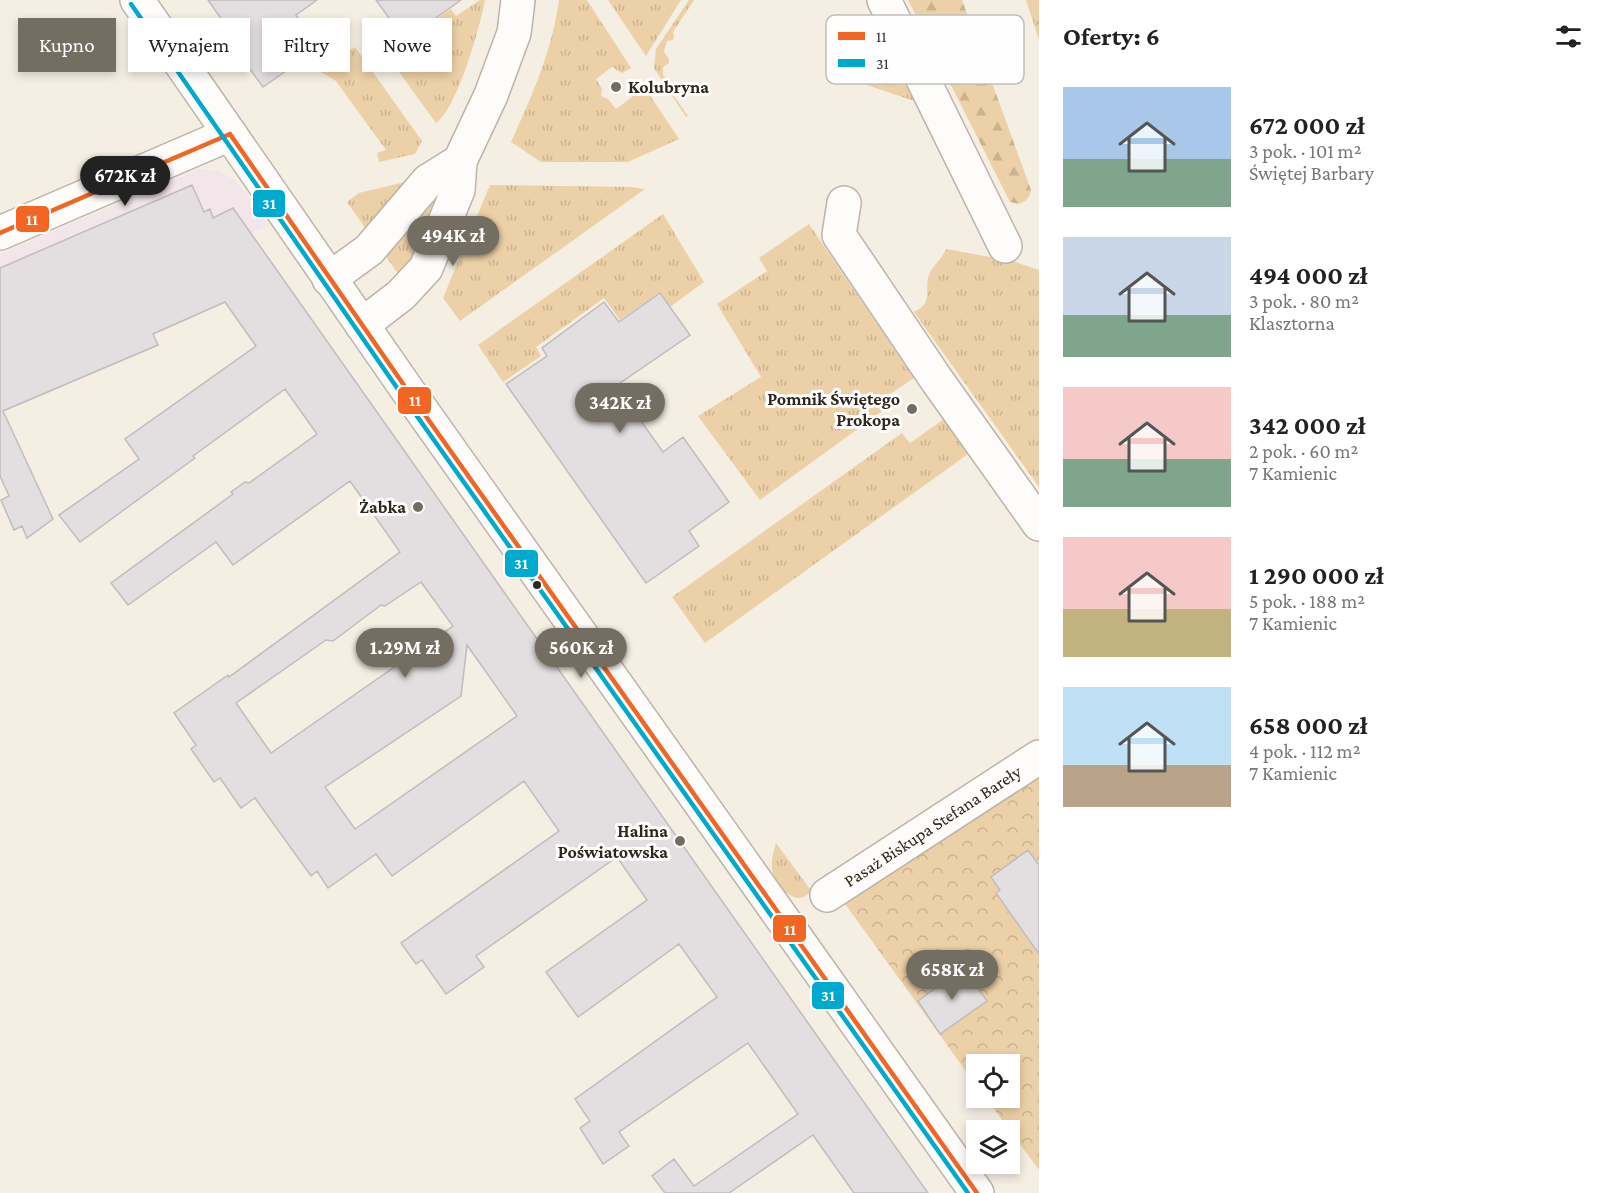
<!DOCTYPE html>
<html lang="pl">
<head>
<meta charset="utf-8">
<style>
	:root { --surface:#fff; --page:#f2f2f2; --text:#222; --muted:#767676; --accent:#746d61 }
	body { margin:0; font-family:"Crimson Pro",serif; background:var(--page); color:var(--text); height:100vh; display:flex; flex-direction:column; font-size:22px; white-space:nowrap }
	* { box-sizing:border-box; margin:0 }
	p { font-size:20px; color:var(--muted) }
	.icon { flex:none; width:33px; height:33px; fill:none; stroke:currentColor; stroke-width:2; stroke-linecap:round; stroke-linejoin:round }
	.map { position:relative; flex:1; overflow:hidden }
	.panel { display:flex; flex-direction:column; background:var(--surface); width:570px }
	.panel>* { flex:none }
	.banner { position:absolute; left:18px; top:18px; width:570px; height:54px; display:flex; gap:12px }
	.buttons { position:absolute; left:966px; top:1054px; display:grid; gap:12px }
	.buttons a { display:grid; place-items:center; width:54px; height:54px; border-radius:0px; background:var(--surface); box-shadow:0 3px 9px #0003; font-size:30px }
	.price { position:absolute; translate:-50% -51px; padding:0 14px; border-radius:21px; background:var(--accent); color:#fff; font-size:20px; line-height:39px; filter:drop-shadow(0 2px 3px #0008) }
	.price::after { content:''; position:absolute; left:50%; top:36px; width:18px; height:14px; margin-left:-9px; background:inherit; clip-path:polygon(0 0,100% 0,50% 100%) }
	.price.selected { background:#222; color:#fff }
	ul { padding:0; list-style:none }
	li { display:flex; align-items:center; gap:18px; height:150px; padding:0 24px }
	li span { display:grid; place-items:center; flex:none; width:168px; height:120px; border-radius:0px; color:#555 }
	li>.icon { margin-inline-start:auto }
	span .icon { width:72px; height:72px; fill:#fffc; stroke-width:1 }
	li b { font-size:26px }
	h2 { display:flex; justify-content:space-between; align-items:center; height:72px; padding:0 24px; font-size:26px }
	.tag { padding:0 21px; border-radius:0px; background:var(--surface); box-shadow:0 3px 9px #0003; font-size:21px; line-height:54px }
	.tag.selected { background:var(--accent); color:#fff }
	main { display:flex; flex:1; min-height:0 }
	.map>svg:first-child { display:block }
	.commercial { fill:#f3e6eb }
	.grass { fill:url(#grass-tufts) }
	.forest { fill:url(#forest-firs) }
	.park { fill:url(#park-crowns) }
	.building { fill:#e3dedf; stroke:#c0bcbe; stroke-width:1.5; fill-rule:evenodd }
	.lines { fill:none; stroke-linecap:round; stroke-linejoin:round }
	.street-casing { stroke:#bbb4aa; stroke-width:36 }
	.secondary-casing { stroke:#bbb4aa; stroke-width:36 }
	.street { stroke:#fefcfb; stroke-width:33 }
	.secondary { stroke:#fefcfb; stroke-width:33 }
	.bus-1-casing { stroke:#fefefe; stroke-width:9 }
	.bus-2-casing { stroke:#fefefe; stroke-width:9 }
	.bus-1 { stroke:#f26522; stroke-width:4.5 }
	.bus-2 { stroke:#00a9ce; stroke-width:4.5 }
	.poi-dot { fill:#746d61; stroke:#fefefe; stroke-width:2 }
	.bus-dot { fill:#2f271b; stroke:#fefefe; stroke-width:2 }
	.labels { text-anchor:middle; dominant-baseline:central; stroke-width:6; stroke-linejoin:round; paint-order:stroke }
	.poi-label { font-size:18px; font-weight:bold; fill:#2f271b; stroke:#fefefe; text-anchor:end }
	.street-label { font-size:18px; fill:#2f271b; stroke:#fefefe }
	.key { fill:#fefefe; stroke:#c0beba; stroke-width:1.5 }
	.key-label { font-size:16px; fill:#2f271b }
	.line-badge { stroke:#fefefe; stroke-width:2 }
	.badge-label { font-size:16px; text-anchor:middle; font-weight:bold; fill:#fff }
</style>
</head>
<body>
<main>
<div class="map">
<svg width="1039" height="1193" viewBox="0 0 1039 1193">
	<defs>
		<pattern id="grass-tufts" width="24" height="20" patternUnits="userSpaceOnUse" patternTransform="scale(1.5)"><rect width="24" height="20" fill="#ecd0a7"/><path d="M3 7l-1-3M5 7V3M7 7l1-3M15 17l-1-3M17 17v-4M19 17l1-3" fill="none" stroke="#cbb38f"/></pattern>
		<pattern id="forest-firs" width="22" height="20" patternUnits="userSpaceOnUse" patternTransform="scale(1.5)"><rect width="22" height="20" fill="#ecd0a7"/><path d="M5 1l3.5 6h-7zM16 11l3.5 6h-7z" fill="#cbb38f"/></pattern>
		<pattern id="park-crowns" width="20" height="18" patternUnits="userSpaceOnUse" patternTransform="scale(1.5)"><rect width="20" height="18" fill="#ecd0a7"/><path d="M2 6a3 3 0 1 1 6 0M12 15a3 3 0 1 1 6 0" fill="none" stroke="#cbb38f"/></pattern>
	</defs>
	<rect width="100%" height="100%" fill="#f5eee3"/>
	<path class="commercial" d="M199 169 219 171 233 179 245 191 268 226 0 338V254Z"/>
	<path class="grass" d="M480 0H485C480 27 457 109 436 123L386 54 451 9 456 16Z
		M559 0H587L631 68 622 73 612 67 596 79 602 89 601 96 608 99 616 109 632 97 629 89 631 85 639 79 679 139 628 162H541L511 142C532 96 552 51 559 0Z
		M608 0H681L646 56Z
		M689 0H694L673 32 674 36 673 40 667 41 664 52 669 59V63L663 67V75L672 85 671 92 688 116 686 117 654 68 656 49Z
		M1026 0H1039V40Z
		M887 35 923 104 858 82 862 48Z
		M355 47 422 141 415 154 379 162 377 153 386 150 336 81 319 71Z
		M405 182 410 183 366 229 347 202 359 193Z
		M490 185 631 187 645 189 460 321 443 298Z
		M445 186 410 262 399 275 384 254Z
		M663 214 704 282 670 307 660 293 620 320 604 298 536 347 541 356 503 382 478 345Z
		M809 224 914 378 881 400 885 409 760 500 698 416 761 377 717 304 767 271 759 258Z
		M946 249 1012 261 1039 270V487L914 312C933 303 925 292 928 278 931 266 942 260 946 249Z
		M944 419 968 454 705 643 672 597 902 433 910 443Z
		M776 843 812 892C808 894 803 898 799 898 786 898 772 878 772 867 771 859 774 851 776 843Z"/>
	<path class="forest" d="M908 0H962L1031 190C1029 199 1027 200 1019 204L1010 202Z"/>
	<path class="park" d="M1039 775V1170L986 1098H1010V1065H976V1085L843 901Z"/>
	<path class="building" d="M208 0H317L296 15 314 42 302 50 307 56 263 87 241 57 246 54Z
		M376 0H461L405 40Z
		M192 185 204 212 210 209 213 218 233 208 928 1193H854L813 1135 729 1193H665L652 1176 674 1159 694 1186 798 1114 748 1043 619 1132 629 1146 603 1164 580 1128 590 1121 575 1099 717 997 679 944 578 1017 546 972 647 900 617 857 476 956 484 967 446 994 422 960 416 964 401 943 559 831 524 781 392 876 376 854 328 888 317 871 311 876 255 798 241 808 220 778 214 782 191 749 196 745 174 713 228 675 229 677 400 552 350 481 233 565 216 542 128 605 111 583 233 494 231 492 245 482 249 483 317 434 285 389 193 456 195 458 80 542 59 515 139 459 125 439 256 346 225 302 153 334 158 345 3 411 53 519 27 538 22 526 14 530 1 500 9 496 0 476V268ZM421 582 453 626 271 753 236 703 326 640 333 641 381 605 385 606ZM467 645 517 716 355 829 325 787 461 696Z
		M660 293 690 335 616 386 663 452 683 437 729 502 689 531 699 546 646 583 506 384 547 356 542 348 604 302 619 322Z
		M1028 850 1039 865V954L996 893 1000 890 991 877Z
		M963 968 987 1001 940 1034 918 1001Z"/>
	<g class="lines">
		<defs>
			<g id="street">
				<path d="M884 0 1005 246"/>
				<path d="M844 203 839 235 936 379 1039 524"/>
				<path d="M0 233 230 134"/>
				<path d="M329 279 369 250 428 181 460 161"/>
				<path d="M362 325 401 295 426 268 458 190 460 161 491 95 514 33 518 0"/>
				<path id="s1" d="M827 895 1039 757"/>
			</g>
			<path id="secondary" d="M137 0 408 391 977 1193"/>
		</defs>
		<use href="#street" class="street-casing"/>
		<use href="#secondary" class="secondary-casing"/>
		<use href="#street" class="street"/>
		<use href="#secondary" class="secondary"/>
		<defs>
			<path id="bus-1" d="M230 134 408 391 977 1193
				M0 233 230 134"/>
			<path id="bus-2" d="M131 4 402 395 968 1193"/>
		</defs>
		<use href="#bus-1" class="bus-1-casing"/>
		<use href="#bus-2" class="bus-2-casing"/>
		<use href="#bus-1" class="bus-1"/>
		<use href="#bus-2" class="bus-2"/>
	</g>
	<g class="poi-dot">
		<circle cx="616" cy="87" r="6"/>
		<circle cx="912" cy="409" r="6"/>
		<circle cx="418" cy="507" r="6"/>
		<circle cx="680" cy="841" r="6"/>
	</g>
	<circle class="bus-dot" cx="537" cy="585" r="5"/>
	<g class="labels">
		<g class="poi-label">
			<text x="628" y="87" text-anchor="start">Kolubryna</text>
			<text x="900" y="399">Pomnik Świętego<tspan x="900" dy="21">Prokopa</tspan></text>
			<text x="406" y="507">Żabka</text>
			<text x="668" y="831">Halina<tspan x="668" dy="21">Poświatowska</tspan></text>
		</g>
		<g class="street-label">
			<text stroke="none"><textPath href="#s1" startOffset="126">Pasaż Biskupa Stefana Bareły</textPath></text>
		</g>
	</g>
	<rect x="826" y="15" width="198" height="69" rx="9" class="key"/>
	<rect x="838" y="32" width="27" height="8" fill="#f26522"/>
	<rect x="838" y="59" width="27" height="8" fill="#00a9ce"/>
	<g class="key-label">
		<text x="876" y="42">11</text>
		<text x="876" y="69">31</text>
	</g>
	<g class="line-badge">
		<rect x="252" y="189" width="34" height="29" rx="6" fill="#00a9ce"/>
		<rect x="15" y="205" width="35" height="28" rx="6" fill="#f26522"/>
		<rect x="397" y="386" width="35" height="29" rx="6" fill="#f26522"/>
		<rect x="504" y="549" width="35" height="29" rx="6" fill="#00a9ce"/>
		<rect x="772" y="914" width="35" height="29" rx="6" fill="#f26522"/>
		<rect x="811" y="981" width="34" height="29" rx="6" fill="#00a9ce"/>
	</g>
	<g class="badge-label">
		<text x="269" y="209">31</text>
		<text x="32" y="225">11</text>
		<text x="415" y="406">11</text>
		<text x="521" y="569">31</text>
		<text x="790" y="935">11</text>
		<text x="828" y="1001">31</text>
	</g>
</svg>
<div class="buttons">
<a><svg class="icon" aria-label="locate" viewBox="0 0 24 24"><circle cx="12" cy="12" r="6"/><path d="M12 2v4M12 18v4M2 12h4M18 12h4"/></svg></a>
<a><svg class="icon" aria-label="layers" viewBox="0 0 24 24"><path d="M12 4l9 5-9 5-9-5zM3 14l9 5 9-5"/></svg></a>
</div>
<b class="price selected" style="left:125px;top:207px">672K zł</b>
<b class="price" style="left:453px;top:267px">494K zł</b>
<b class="price" style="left:620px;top:434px">342K zł</b>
<b class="price" style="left:405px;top:679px">1.29M zł</b>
<b class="price" style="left:581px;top:679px">560K zł</b>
<b class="price" style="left:952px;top:1001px">658K zł</b>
<div class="banner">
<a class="tag selected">Kupno</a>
<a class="tag">Wynajem</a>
<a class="tag">Filtry</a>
<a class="tag">Nowe</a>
</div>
</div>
<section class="panel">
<h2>Oferty: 6<svg class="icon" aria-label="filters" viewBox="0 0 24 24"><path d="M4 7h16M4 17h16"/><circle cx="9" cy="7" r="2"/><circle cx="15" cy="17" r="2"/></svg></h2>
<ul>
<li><span style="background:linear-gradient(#a9c7e8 60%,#7fa58c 0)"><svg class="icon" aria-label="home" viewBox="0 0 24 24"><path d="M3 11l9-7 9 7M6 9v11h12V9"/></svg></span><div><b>672 000 zł</b><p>3 pok. · 101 m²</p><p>Świętej Barbary</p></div></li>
<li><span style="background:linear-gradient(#c9d6e8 65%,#7fa58c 0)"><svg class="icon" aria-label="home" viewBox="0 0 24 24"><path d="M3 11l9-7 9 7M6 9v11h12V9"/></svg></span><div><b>494 000 zł</b><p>3 pok. · 80 m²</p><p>Klasztorna</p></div></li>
<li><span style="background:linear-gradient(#f6c9c9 60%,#7fa58c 0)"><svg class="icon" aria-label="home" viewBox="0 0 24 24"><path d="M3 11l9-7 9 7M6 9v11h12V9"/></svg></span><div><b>342 000 zł</b><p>2 pok. · 60 m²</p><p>7 Kamienic</p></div></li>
<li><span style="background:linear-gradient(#f6c9c9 60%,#c2b280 0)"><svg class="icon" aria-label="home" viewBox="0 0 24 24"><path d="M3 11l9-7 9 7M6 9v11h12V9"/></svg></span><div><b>1 290 000 zł</b><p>5 pok. · 188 m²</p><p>7 Kamienic</p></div></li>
<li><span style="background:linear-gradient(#bfe0f5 65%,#b9a48a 0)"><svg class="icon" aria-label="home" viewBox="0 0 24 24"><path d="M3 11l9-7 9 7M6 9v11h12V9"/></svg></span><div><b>658 000 zł</b><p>4 pok. · 112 m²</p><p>7 Kamienic</p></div></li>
</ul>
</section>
</main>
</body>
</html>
